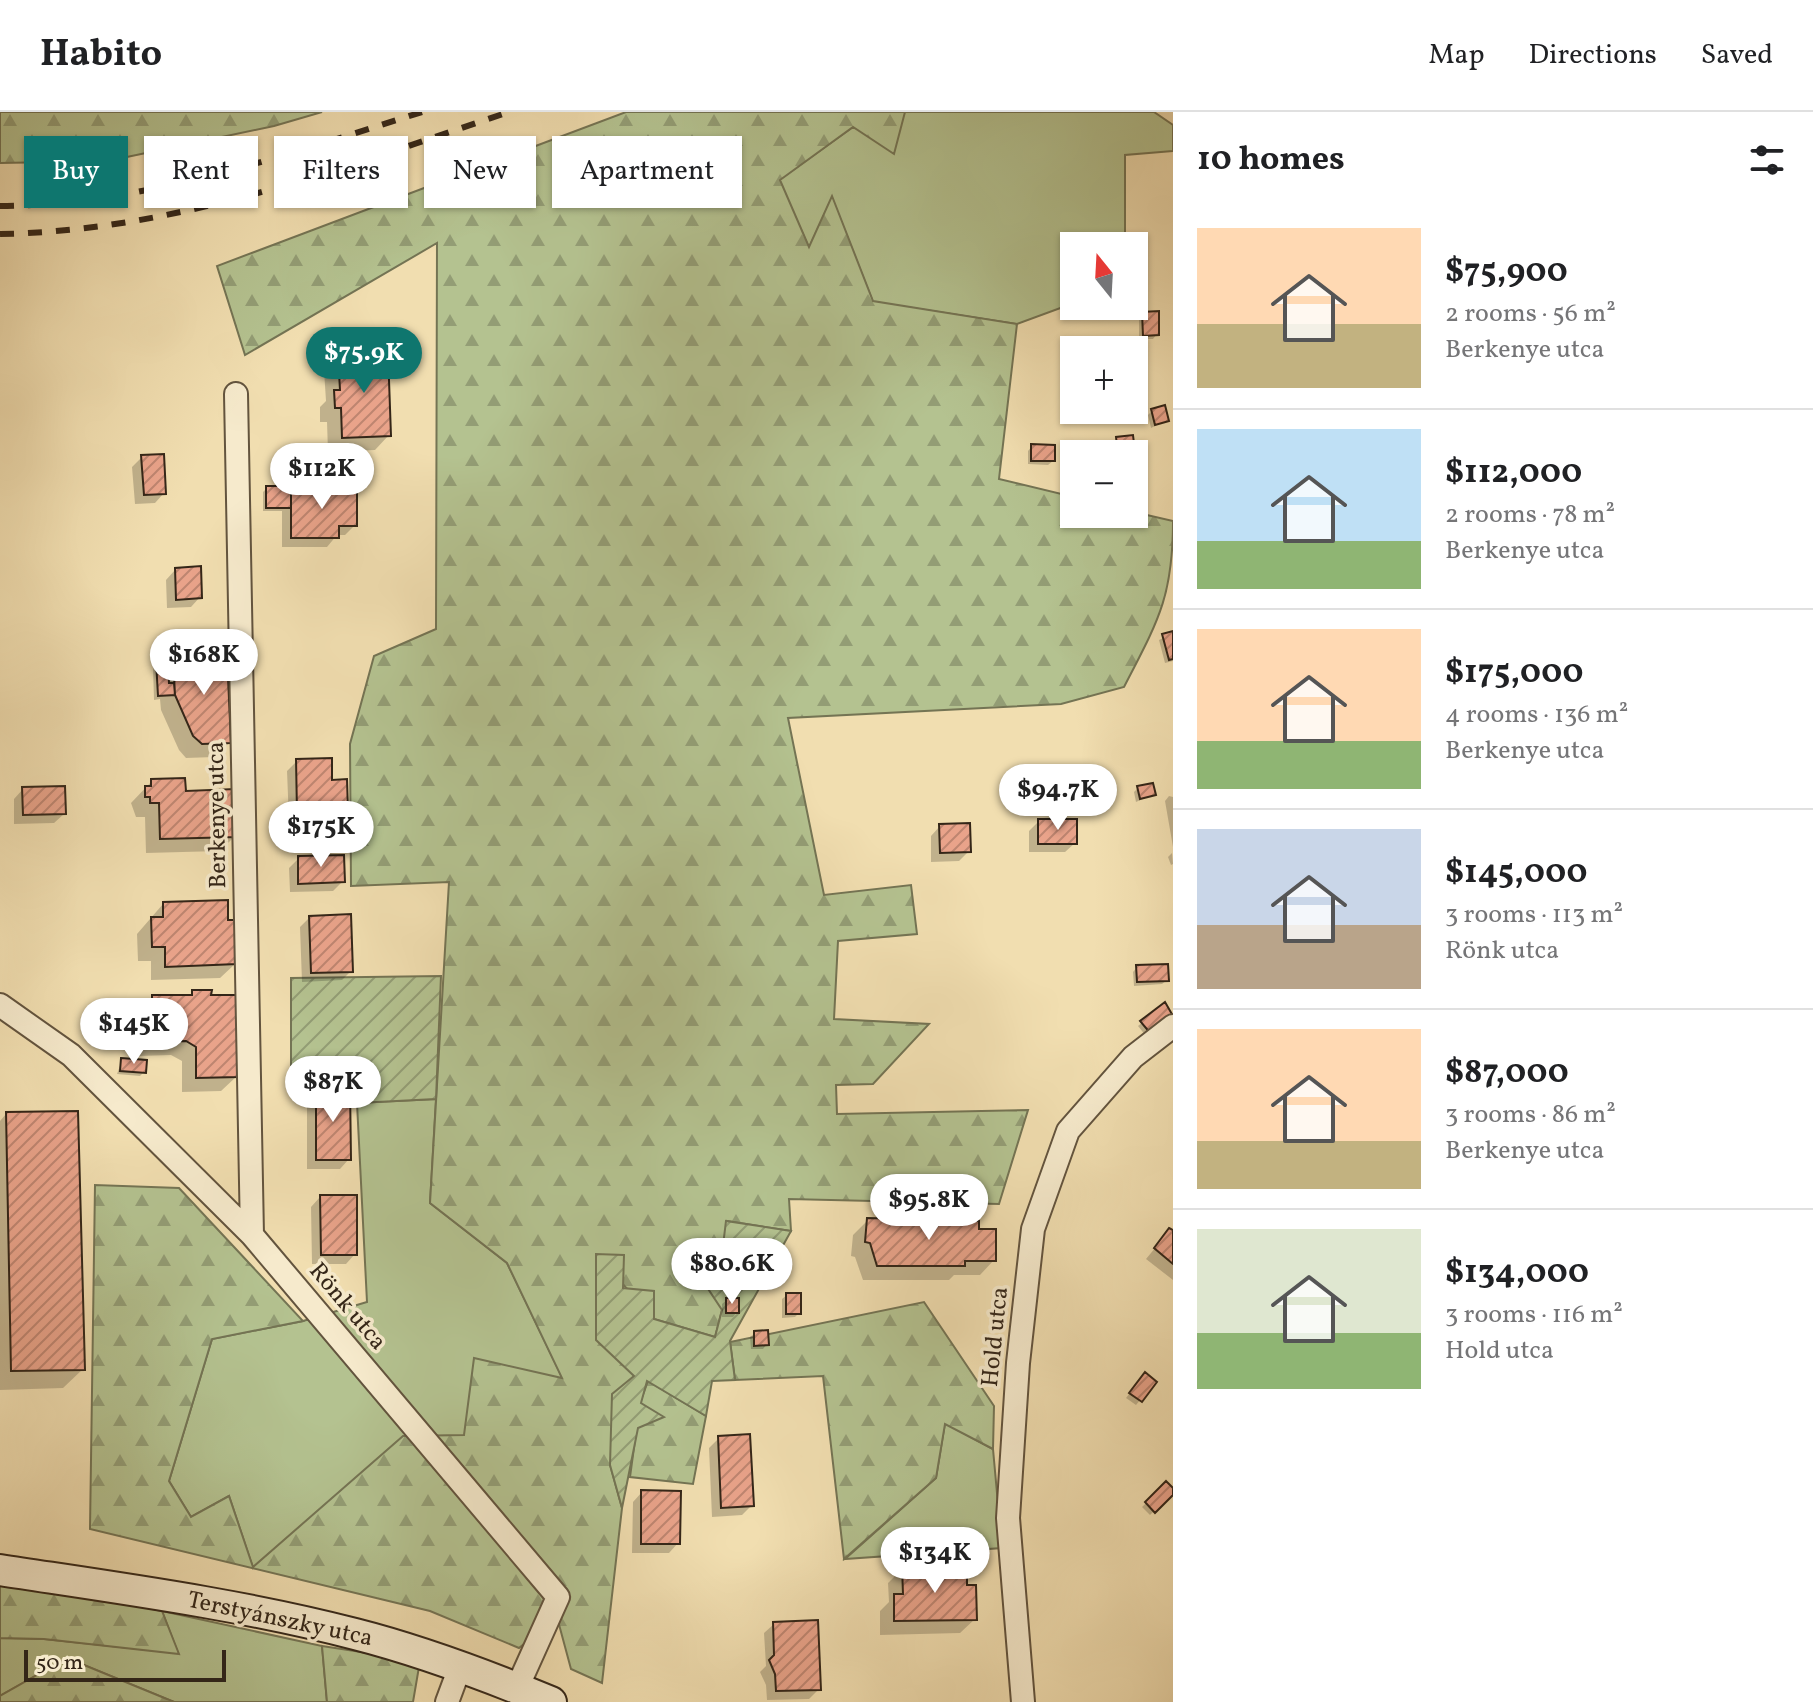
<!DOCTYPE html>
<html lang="en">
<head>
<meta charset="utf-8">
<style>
	:root { --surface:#fff; --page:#f2f2f2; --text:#202124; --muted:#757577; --line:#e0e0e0; --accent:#0f766e }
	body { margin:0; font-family:Vollkorn,serif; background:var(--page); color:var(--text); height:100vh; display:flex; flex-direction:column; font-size:30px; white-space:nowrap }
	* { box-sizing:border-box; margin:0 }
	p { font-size:26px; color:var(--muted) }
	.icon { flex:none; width:44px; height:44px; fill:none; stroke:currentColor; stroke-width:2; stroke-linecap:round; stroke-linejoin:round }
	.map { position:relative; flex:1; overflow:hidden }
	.panel { display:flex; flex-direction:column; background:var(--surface); width:640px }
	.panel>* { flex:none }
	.guide { position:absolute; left:24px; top:24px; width:760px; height:72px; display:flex; gap:16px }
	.needle { width:52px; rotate:342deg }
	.tools { position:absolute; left:1060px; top:120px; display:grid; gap:16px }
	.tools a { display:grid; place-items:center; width:88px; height:88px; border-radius:0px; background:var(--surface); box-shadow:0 2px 6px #0004; font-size:40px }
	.scale { position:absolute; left:24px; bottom:20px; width:202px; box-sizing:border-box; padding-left:8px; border:4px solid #342618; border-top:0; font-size:22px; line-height:28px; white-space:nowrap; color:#342618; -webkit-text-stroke:6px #f6eacc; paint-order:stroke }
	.price { position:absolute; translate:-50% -68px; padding:0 18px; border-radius:28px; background:#fff; color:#222; font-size:26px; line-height:52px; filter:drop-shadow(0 2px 4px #0008) }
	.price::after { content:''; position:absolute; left:50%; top:48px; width:24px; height:18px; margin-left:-12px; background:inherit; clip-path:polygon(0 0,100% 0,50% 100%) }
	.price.selected { background:var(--accent); color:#fff }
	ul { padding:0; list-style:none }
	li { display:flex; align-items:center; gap:24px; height:200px; padding:0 24px }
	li+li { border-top:2px solid var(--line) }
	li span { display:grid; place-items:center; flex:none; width:224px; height:160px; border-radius:0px; color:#555 }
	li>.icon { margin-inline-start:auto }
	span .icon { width:96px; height:96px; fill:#fffc; stroke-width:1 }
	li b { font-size:34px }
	h2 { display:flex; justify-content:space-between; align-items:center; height:96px; padding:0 24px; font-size:34px }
	.tag { padding:0 28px; border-radius:0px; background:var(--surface); box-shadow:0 2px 6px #0004; font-size:28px; line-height:72px }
	.tag.selected { background:var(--accent); color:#fff }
	header { display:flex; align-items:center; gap:48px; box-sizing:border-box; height:112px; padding:0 40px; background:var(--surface); border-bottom:2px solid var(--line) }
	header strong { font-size:38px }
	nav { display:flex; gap:44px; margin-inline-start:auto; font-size:28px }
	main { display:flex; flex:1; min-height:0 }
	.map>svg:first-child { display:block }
	.grass { fill:#b4c290; stroke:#747454; stroke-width:2 }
	.forest { fill:url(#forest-firs); stroke:#747454; stroke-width:2 }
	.garden { fill:url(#garden-furrows); stroke:#747454; stroke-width:2 }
	.shadow { fill:#0003 }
	.building { fill:url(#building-hatch); stroke:#342618; stroke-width:2 }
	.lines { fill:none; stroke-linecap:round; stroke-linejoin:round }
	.street-casing { stroke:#63543e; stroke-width:26 }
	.secondary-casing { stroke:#342618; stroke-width:34 }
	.street { stroke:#f6eacc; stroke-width:22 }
	.secondary { stroke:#f6eacc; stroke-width:30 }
	.rail { stroke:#342618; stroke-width:6; stroke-dasharray:14 14; stroke-linecap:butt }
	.labels { text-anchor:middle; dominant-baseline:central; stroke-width:7; stroke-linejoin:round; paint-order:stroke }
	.street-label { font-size:24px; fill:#342618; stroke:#f6eacc }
</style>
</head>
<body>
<header>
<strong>Habito</strong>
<nav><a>Map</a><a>Directions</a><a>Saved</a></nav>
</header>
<main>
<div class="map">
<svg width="1173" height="1590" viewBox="0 0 1173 1590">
	<defs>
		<pattern id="forest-firs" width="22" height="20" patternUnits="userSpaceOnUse" patternTransform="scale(2)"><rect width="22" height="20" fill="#b4c290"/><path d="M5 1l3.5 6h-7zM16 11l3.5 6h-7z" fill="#939d75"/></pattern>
		<pattern id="garden-furrows" width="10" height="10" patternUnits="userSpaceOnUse" patternTransform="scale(2)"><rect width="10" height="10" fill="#b4c290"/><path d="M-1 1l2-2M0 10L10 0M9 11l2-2" fill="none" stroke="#939d75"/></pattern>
		<pattern id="building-hatch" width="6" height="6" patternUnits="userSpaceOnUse" patternTransform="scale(2)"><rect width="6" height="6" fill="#e9a38a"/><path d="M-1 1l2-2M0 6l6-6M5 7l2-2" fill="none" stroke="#be8570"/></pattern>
	</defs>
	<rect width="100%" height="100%" fill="#f1deb0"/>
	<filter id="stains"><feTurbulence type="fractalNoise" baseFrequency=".0025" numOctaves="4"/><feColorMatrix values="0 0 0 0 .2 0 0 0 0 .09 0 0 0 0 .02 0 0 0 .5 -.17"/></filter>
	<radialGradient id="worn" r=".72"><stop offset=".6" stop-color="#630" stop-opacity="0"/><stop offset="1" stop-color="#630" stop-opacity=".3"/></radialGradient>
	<path class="grass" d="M905 0H1154L1173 13V39L1125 43V134H1074V191L1017 212 873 190 832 86 809 136 779 68 853 15Z
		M436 987 430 1091 507 1151 563 1267 464 1324 403 1325 253 1456 229 1384 191 1405 169 1369 212 1227 303 1209 367 1190 357 991Z
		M945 1311 993 1337 1002 1436 845 1447 936 1366Z
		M162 1499 322 1534 327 1590H174L67 1546 0 1584V1526L44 1527 178 1541Z"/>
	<path class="forest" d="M0 0H322L274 14 108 49 0 51Z
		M626 0H905L894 42 853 15 780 68 809 135 832 84 873 189 1017 212 999 367 1074 385V402L1134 400 1173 409C1173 485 1158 509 1124 575L1061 592 788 606 824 783 911 773 917 822 838 829 834 907 929 912 873 972 836 973 837 1002 1028 998 999 1092 789 1087 791 1119 727 1109 722 1198 715 1225 654 1207 596 1142 634 1264 610 1353 622 1396 602 1571 571 1557 557 1505 519 1536 430 1499 90 1417 95 1073 179 1076 303 1209 212 1227 169 1369 191 1405 229 1384 253 1455 403 1324 464 1323 474 1246 562 1266 507 1151 430 1091 449 770 351 774 350 632 374 544 436 517 437 131 245 243 217 154Z
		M924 1190 994 1294 993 1337 945 1312 936 1366 844 1447 823 1264 735 1268 730 1230Z
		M648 1269 706 1304 693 1372 630 1365 640 1291Z
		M0 1466 162 1499 179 1542 44 1527 0 1526Z
		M322 1534 420 1549 413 1590H327Z
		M67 1546 174 1590H0V1584Z"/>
	<path class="garden" d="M441 864 436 987 357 991 354 951 291 953V866Z
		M726 1109 791 1119 730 1229 735 1268 712 1269 706 1304 647 1269 641 1291 664 1305 638 1316 622 1396 610 1353 612 1282 634 1264 596 1228V1142L624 1143 623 1176 654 1179V1207L715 1225 722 1198 691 1151 722 1142Z"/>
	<path class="shadow" d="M1143 202 1157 222 1153 227H1139V206Z
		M339 244 389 323 375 338 328 340 327 310H320V295L326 289 324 258Z
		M1152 299 1167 308 1151 316 1148 303Z
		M1117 327 1133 339 1114 342 1113 331Z
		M1032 334 1053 349 1048 353 1028 352V339Z
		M142 345 164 381 155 391 135 392 132 355Z
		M267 376 355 413 345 423H337L327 435H282V399H263V380Z
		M175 458 200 485 191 495 167 496 166 468Z
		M1173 521V549L1165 551 1159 528Z
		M174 547 229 631 214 645 186 646 179 638 161 598 160 587 154 588 153 554 157 550 167 554Z
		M297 649 330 670 346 699 336 708 289 709 287 659Z
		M152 669 184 681 235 724 220 739 146 741 145 705H136L131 691Z
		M1138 676 1154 682 1136 690 1134 680Z
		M23 677 64 702 54 711 14 712V687Z
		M1169 684 1173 685V735L1165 689Z
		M1039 709 1075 731 1065 740H1029V719Z
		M940 714 969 739 959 749 931 750V724Z
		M1172 741 1173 752 1171 753 1168 745Z
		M299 746 343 769 333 779 290 780 289 756Z
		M163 792 235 852 220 866 151 868V849H138L137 822Z
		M310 805 351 859 342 868 302 870 300 815Z
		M1137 855 1167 868 1162 872 1134 874 1133 860Z
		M193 880 235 884 236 965 221 979 182 980V949L171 943 138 944V900L153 885H188Z
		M1165 892 1173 902 1146 924 1138 914Z
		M122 948 144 960 140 964 117 962Z
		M316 978 349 1047 340 1057H307V987Z
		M6 1002 83 1257 63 1276 0 1278V1009Z
		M320 1085 355 1142 346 1152H312L311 1095Z
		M868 1108 977 1119 994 1148 980 1163H954L949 1168H863L855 1145 851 1144 853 1123Z
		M1170 1118 1173 1121V1168L1146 1147Z
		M787 1183 799 1201 795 1205 782 1206V1187Z
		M727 1188 737 1200 733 1205H722V1192Z
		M755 1221 767 1232 763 1237H751L750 1225Z
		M1141 1267 1155 1270 1136 1293 1126 1286Z
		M719 1326 752 1393 742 1403 712 1405 709 1336Z
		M1166 1372 1173 1380 1150 1403 1142 1395Z
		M642 1380 678 1431 669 1441H632L633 1390Z
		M903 1456 954 1463 965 1475 975 1507 960 1521 880 1523V1499L889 1490 888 1471Z
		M774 1512 819 1577 809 1587 767 1588 766 1573 760 1560 766 1554 764 1521Z"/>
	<path class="building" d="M1159 199V223L1143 224 1142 200Z
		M388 240 391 324 342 326 341 296H335L334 278H340L338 242Z
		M1165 293 1169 309 1155 313 1151 297Z
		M1133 323 1135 340 1118 342 1116 325Z
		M1031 332 1055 333V349H1031Z
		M164 342 166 382 144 383 141 343Z
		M266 374H291V396H266Z
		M291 374H357V414H339V426H291Z
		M201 454 202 486 176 488 175 456Z
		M1173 519V547L1169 548 1162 522Z
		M227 543 231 631 202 632 193 624 175 583 173 545Z
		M168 547 169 571H174L175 583 158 584 156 548Z
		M332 646V668L347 667 348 699 297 701 296 647Z
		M185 666 186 679 235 677 237 725 160 727 159 691H150V685H145V674H151V667Z
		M1153 671 1156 683 1140 687 1137 674Z
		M65 674 66 702 23 703 22 675Z
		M1038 707H1077V732H1038Z
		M970 711 971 740 940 741 939 712Z
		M344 743 345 770 298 772V744Z
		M228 788V808H236L237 852 165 855V835H152L151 805H163V790Z
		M351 802 353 860 311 861 309 804Z
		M1168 852 1169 869 1137 870 1136 853Z
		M192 878H212L211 883H237L238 965 196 966V935L186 929 152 930V883H192Z
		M1165 890 1173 904 1151 922 1140 909Z
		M121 946 147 948 146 961 120 959Z
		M350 975 351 1048H316V976Z
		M78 999 85 1258 11 1259 6 1000Z
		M320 1083H357V1143H321Z
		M867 1106 979 1109V1117H996V1149H965V1154H877L870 1131 865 1130Z
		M1169 1116 1173 1118V1152L1154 1136Z
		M786 1181H801V1202H786Z
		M726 1186H739V1201H726Z
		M768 1218 769 1233 754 1234V1219Z
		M1145 1260 1157 1270 1142 1290 1129 1281Z
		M750 1322 754 1394 721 1396 718 1324Z
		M1166 1369 1173 1376V1383L1155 1401 1145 1390Z
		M641 1378 681 1379 680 1432H641Z
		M956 1453V1461H967V1473H976L977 1508 894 1509V1482H903L902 1454Z
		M818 1508 821 1578 776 1579 775 1562 769 1548 774 1543 773 1510Z"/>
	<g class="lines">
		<defs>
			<path id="street" d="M236 282 252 1123
				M0 893 71 943 252 1123 558 1485 517 1576
				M447 1590 460 1555
				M1023 1590 1008 1406 1018 1251 1033 1117 1068 1019 1133 945 1173 914"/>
			<path id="secondary" d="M0 1458C118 1476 239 1492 355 1522 422 1539 488 1564 551 1590"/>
		</defs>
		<use href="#street" class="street-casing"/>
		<use href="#secondary" class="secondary-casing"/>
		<use href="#street" class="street"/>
		<use href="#secondary" class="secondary"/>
		<path class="rail" d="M0 94C144 93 286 43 422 0
			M0 122C177 119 342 56 509 0"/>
	</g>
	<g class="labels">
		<g class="street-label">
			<text transform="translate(218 703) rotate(-91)">Berkenye utca</text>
			<text transform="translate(347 1195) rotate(50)">Rönk utca</text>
			<text transform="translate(996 1225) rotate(-84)">Hold utca</text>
			<text transform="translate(280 1508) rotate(12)">Terstyánszky utca</text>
		</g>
	</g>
	<rect width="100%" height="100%" filter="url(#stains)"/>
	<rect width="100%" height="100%" fill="url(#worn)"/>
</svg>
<div class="tools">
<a><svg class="needle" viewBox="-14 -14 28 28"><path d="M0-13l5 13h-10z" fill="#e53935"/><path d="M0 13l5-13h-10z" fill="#757577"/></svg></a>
<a>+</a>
<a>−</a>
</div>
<div class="scale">50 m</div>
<b class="price selected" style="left:364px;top:283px">$75.9K</b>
<b class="price" style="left:322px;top:399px">$112K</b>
<b class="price" style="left:204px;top:585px">$168K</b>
<b class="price" style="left:1058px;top:720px">$94.7K</b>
<b class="price" style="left:321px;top:757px">$175K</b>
<b class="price" style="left:134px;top:954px">$145K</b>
<b class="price" style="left:333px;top:1012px">$87K</b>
<b class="price" style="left:929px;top:1130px">$95.8K</b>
<b class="price" style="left:732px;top:1194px">$80.6K</b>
<b class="price" style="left:935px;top:1483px">$134K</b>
<div class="guide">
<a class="tag selected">Buy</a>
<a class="tag">Rent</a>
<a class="tag">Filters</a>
<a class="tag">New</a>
<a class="tag">Apartment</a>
</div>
</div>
<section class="panel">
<h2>10 homes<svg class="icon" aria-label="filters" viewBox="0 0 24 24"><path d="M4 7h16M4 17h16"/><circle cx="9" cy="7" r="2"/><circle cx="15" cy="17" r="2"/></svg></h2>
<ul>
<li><span style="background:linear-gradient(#ffd9b3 60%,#c2b280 0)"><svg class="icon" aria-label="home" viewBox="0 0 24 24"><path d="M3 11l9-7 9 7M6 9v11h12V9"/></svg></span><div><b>$75,900</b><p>2 rooms · 56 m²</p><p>Berkenye utca</p></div></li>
<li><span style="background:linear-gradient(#bfe0f5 70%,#8fb573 0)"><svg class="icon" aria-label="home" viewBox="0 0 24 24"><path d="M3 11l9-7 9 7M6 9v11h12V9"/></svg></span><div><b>$112,000</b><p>2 rooms · 78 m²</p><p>Berkenye utca</p></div></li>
<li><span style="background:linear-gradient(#ffd9b3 70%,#8fb573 0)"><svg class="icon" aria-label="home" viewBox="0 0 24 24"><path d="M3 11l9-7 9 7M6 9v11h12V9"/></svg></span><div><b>$175,000</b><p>4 rooms · 136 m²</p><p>Berkenye utca</p></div></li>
<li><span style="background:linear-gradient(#c9d6e8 60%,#b9a48a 0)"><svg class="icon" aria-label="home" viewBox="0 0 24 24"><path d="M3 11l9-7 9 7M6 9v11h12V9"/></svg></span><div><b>$145,000</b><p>3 rooms · 113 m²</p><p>Rönk utca</p></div></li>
<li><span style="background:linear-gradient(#ffd9b3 70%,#c2b280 0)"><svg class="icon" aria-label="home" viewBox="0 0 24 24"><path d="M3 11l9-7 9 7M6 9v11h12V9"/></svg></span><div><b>$87,000</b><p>3 rooms · 86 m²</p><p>Berkenye utca</p></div></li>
<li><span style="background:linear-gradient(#dfe7d0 65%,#8fb573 0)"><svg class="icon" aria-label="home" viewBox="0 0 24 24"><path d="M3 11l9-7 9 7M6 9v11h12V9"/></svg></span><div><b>$134,000</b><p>3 rooms · 116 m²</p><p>Hold utca</p></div></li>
</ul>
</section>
</main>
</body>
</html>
